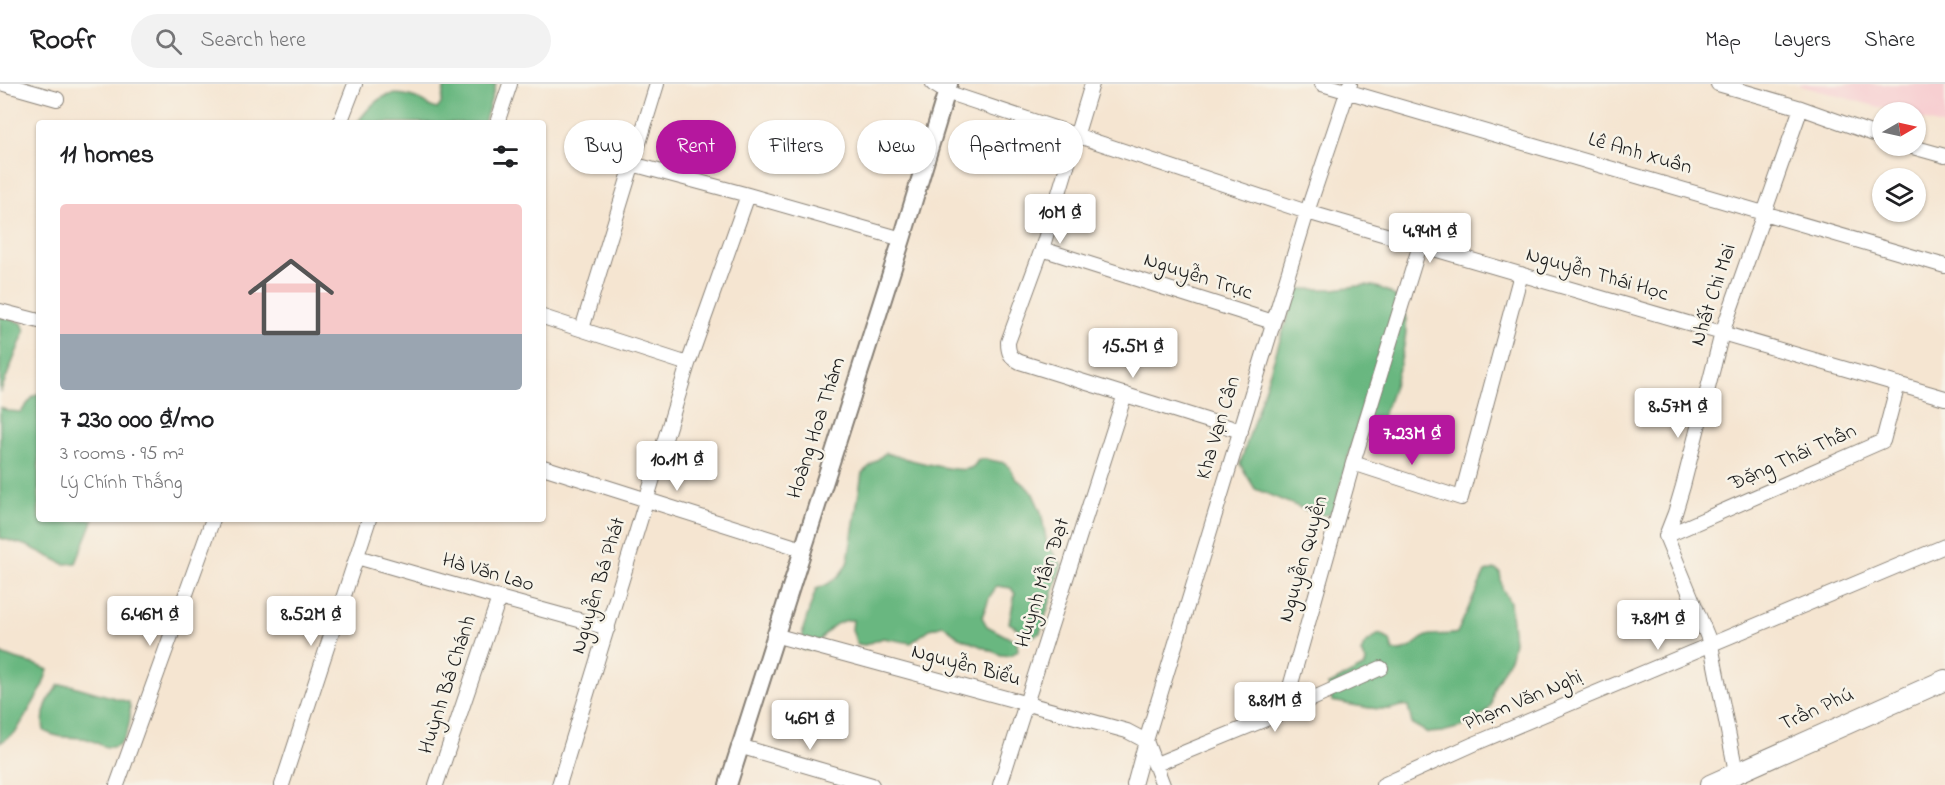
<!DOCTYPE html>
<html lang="en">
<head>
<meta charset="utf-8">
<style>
	:root { --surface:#fff; --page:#f2f2f2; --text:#202124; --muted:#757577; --line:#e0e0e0; --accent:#b5179e }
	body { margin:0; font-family:"Indie Flower",sans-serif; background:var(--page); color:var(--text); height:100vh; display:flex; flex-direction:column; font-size:22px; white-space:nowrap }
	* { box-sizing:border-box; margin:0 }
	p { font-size:20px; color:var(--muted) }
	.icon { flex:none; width:33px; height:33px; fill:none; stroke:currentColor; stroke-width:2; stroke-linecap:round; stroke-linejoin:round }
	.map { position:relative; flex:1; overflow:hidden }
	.sheet { position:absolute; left:36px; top:36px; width:510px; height:402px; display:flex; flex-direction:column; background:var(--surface); border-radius:6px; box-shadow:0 2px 4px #0004 }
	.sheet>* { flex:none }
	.top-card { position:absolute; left:564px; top:36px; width:570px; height:54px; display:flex; gap:12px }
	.needle { width:39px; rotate:81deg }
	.buttons { position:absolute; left:1872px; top:18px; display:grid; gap:12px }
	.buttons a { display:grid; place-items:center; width:54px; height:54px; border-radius:50%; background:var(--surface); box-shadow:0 2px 4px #0004; font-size:30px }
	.price { position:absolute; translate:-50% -51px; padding:0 14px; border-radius:6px; background:#fff; color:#222; font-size:20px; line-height:39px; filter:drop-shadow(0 2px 3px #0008) }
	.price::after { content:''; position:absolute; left:50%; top:36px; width:18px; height:14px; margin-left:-9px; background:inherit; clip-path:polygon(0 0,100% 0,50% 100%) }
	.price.current { background:var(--accent); color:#fff }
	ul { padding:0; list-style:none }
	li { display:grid; align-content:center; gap:12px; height:318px; padding:0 24px }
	li span { display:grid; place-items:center; height:186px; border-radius:6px; color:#555 }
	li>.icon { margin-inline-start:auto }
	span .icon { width:108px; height:108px; fill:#fffc; stroke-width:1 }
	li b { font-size:26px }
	h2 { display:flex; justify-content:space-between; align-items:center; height:72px; padding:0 24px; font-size:26px }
	.pill { padding:0 21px; border-radius:27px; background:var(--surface); box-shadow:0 2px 4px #0004; font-size:21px; line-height:54px }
	.pill.current { background:var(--accent); color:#fff }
	header { display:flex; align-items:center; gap:36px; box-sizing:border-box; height:84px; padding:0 30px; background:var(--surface); border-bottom:2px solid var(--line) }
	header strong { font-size:28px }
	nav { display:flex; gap:33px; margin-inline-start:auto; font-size:21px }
	.search { width:420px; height:54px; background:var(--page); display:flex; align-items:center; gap:15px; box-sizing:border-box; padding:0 21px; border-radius:33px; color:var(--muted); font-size:22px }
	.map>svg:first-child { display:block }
	.built { fill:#f7cfd1 }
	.forest { fill:#69b780; stroke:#426a4e; stroke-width:1.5 }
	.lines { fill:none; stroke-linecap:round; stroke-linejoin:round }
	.minor-casing { stroke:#888076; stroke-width:16 }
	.tertiary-casing { stroke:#888076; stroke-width:20 }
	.secondary-casing { stroke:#888076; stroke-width:22 }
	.minor { stroke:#fff; stroke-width:14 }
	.tertiary { stroke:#fff; stroke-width:16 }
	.secondary { stroke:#fff; stroke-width:20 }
	.labels { text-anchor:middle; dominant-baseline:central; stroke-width:5; stroke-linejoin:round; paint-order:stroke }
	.street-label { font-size:21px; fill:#1c1c1c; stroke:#f7f3e8 }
</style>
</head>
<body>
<header>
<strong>Roofr</strong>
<div class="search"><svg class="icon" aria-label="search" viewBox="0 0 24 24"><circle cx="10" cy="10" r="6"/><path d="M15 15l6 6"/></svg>Search here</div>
<nav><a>Map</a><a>Layers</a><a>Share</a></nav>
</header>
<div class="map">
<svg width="1945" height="701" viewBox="0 0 1945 701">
	<rect width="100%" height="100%" fill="#f7f3e8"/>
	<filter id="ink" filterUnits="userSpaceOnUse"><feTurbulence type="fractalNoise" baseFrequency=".0167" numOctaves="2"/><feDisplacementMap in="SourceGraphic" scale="12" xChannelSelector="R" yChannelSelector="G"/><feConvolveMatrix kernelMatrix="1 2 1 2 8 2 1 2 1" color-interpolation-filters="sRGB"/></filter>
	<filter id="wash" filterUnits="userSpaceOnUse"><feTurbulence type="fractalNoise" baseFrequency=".008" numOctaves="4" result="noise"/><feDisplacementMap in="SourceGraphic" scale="24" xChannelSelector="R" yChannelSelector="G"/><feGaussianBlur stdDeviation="1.35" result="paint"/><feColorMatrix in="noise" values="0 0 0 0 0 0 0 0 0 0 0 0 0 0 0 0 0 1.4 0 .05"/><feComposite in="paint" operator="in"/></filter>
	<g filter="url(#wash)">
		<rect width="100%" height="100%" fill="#f5e5d1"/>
		<path class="built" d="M1794 0H1945V42L1916 34V28H1897Z"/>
		<path class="forest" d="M445 0H496L484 39H357C374 16 387 3 416 14 424 18 428 23 437 25L441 20Z
			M1366 201C1384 203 1400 211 1405 230 1411 254 1392 311 1382 334H1359L1338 410 1336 423 1328 431H1318L1255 405 1240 380 1295 210 1299 205H1334Z
			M0 232 22 239 25 247 0 309Z
			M39 309V435H94L76 479 64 480 28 462 0 454V323L7 327 21 328 32 314Z
			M885 369C903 374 952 388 967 385 973 384 975 381 978 376L985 375 1005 379 1010 384 1016 395 1024 400 1033 410 1041 428 1047 460 1062 481 1040 549 1031 553 1009 539 1015 510 1011 504 997 502 990 512 982 533 987 542 1017 558 1018 566C1012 572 1009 572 1001 571L959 553 943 541 930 545 911 559 883 554 865 561 857 560 852 546 853 536C833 535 823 552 812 566H803V545L816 505C831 500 842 492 848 477L862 389Z
			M1494 485 1500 488 1502 504 1510 518 1514 558 1511 572 1494 604 1491 622 1486 629 1461 643 1442 648 1428 649 1412 640 1408 622C1401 620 1397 624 1390 625 1374 627 1348 620 1332 617L1328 601 1365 582 1366 577 1361 569 1364 561 1379 550 1390 556 1393 567C1415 568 1411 558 1427 552 1437 549 1447 552 1457 549L1485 488Z
			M0 569C16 578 33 577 48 586L41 606 16 648 0 659Z
			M59 601H70L129 618C132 632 129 666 107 663 99 662 92 654 81 654 66 653 57 654 44 647 41 628 47 615 59 601Z"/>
	</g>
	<g filter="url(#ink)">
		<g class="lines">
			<defs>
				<path id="minor" d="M4 0 57 15
					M933 0 946 8 1307 128 1945 314
					M1092 0 1042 165 1008 258C1008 269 1010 273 1020 278L1241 347
					M1322 0 1945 182
					M1718 0 1801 24 1882 53
					M340 39 355 0
					M497 39 510 0
					M1909 62 1945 72
					M632 80 748 111 902 155
					M1042 165 1273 238
					M0 227 39 237
					M543 233 688 280
					M582 245 657 0
					M1353 379 1461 414 1521 190
					M543 383 802 465
					M1666 452 1883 357 1898 300
					M357 473 499 514 608 544
					M774 551 1127 647 1146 657 1163 701
					M1283 628 1353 379 1420 161
					M739 662 872 701
					M1154 681 1283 628 1381 584
					M1736 688 1711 561 1666 452 1675 429 1683 402 1722 249 1801 24
					M117 701 213 435
					M282 701 369 435
					M436 701 499 514
					M559 701 688 280 748 111
					M1000 701 1125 310
					M1134 701 1146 657 1307 128 1350 0
					M1383 701 1474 660 1945 462"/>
				<path id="tertiary" d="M728 701 902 155 949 0"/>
				<path id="secondary" d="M1710 701 1945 596"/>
			</defs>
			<use href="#minor" class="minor-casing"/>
			<use href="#tertiary" class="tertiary-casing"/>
			<use href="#secondary" class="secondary-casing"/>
			<use href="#minor" class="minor"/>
			<use href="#tertiary" class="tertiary"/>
			<use href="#secondary" class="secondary"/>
		</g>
	</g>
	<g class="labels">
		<g class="street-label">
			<text transform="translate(1640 70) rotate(16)">Lê Anh Xuân</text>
			<text transform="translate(1597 191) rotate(16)">Nguyễn Thái Học</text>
			<text transform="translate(1198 193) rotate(18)">Nguyễn Trực</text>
			<text transform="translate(1714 211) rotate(-72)">Nhất Chi Mai</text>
			<text transform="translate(817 344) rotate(-72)">Hoàng Hoa Thám</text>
			<text transform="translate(1219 344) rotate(-73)">Kha Vạn Cân</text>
			<text transform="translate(1793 374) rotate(-24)">Đặng Thái Thân</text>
			<text transform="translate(1304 475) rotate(-74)">Nguyễn Quyền</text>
			<text transform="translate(488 489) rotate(16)">Hà Văn Lao</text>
			<text transform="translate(1043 499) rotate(-72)">Huỳnh Mẫn Đạt</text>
			<text transform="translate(599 502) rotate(-73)">Nguyễn Bá Phát</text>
			<text transform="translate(966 582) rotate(15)">Nguyễn Biểu</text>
			<text transform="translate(448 601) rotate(-72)">Huỳnh Bá Chánh</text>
			<text transform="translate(1523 617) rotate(-23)">Phạm Văn Nghị</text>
			<text transform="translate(1817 626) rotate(-24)">Trần Phú</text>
		</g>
	</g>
</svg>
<div class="buttons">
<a><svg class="needle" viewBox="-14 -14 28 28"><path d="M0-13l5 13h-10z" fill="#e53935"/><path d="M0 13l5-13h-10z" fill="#757577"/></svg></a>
<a><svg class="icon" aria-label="layers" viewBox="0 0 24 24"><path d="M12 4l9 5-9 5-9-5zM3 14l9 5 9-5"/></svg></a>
</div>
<b class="price" style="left:1060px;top:161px">10M ₫</b>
<b class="price" style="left:1430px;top:180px">4.94M ₫</b>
<b class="price" style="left:1133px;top:295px">15.5M ₫</b>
<b class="price" style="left:1678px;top:355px">8.57M ₫</b>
<b class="price current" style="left:1412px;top:382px">7.23M ₫</b>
<b class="price" style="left:677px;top:408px">10.1M ₫</b>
<b class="price" style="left:150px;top:563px">6.46M ₫</b>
<b class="price" style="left:311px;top:563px">8.52M ₫</b>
<b class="price" style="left:1658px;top:567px">7.81M ₫</b>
<b class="price" style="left:1275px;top:649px">8.81M ₫</b>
<b class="price" style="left:810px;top:667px">4.6M ₫</b>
<div class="top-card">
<a class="pill">Buy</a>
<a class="pill current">Rent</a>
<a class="pill">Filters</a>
<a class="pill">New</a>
<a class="pill">Apartment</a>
</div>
<section class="sheet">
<h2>11 homes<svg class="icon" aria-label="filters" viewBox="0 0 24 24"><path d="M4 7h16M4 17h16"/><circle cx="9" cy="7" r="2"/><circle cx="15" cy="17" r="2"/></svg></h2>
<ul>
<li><span style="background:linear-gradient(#f6c9c9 70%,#9aa5b1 0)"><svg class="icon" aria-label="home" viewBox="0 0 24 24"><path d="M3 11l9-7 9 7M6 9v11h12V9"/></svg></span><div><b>7 230 000 ₫/mo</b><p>3 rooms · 95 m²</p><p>Lý Chính Thắng</p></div></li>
</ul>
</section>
</div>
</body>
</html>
